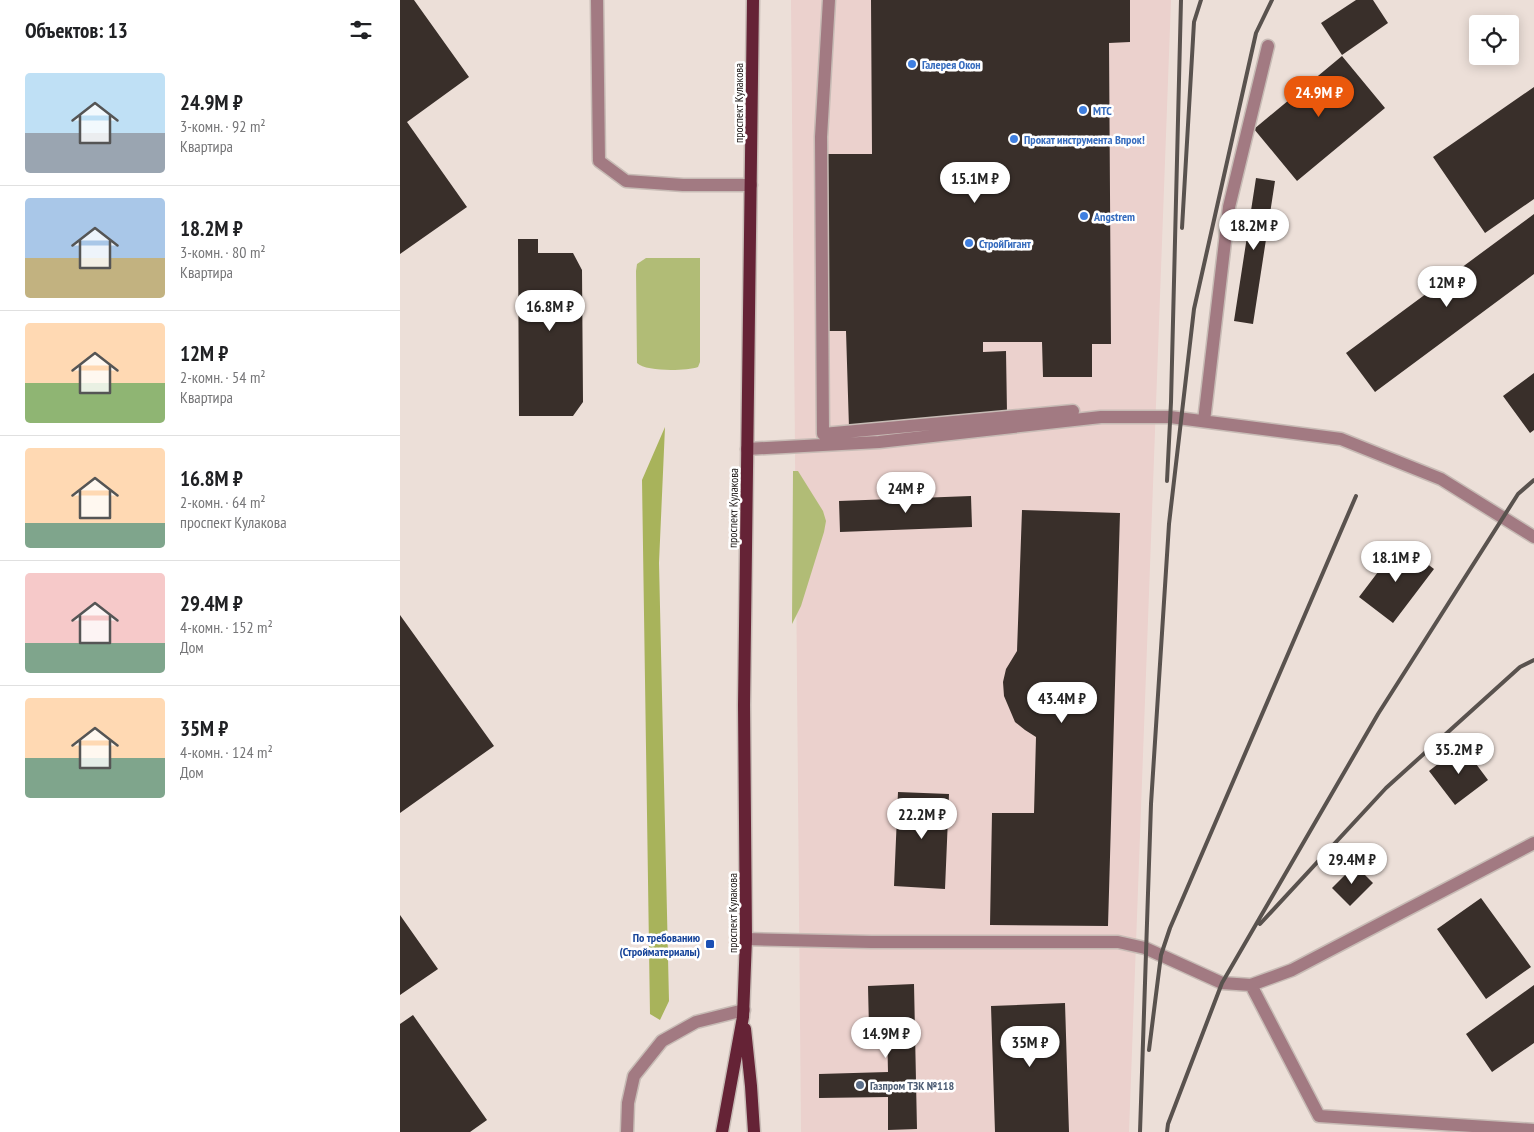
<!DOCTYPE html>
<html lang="ru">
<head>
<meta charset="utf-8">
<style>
	:root { --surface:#fff; --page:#f6f6f6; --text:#202124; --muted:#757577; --line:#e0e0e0; --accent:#ea580c }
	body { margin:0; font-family:"PT Sans Narrow",sans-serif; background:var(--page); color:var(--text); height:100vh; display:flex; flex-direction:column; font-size:19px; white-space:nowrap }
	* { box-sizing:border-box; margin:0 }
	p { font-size:16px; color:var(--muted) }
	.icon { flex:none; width:28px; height:28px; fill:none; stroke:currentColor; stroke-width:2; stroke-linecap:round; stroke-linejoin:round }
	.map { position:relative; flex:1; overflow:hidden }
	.side { display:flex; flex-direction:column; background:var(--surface); width:400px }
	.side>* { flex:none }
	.buttons { position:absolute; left:1069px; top:15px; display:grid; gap:10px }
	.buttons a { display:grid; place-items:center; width:50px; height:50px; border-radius:5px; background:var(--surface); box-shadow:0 2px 12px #0003; font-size:25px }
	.price { position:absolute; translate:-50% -42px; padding:0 11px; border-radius:18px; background:#fff; color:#222; font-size:16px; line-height:32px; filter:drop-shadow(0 1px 2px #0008) }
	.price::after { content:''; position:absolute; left:50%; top:30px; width:15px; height:11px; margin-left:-8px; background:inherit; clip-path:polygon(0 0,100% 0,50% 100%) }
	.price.active { background:var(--accent); color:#fff }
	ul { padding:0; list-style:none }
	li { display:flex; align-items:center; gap:15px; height:125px; padding:0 25px }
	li+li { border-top:1px solid var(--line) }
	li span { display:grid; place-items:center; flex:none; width:140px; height:100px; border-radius:5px; color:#555 }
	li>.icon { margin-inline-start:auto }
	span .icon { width:60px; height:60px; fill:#fffc; stroke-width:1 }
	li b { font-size:21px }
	h2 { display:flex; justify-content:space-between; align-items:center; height:60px; padding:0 25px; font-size:21px }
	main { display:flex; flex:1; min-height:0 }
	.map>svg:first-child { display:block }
	.commercial { fill:#ebd1cd }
	.green { fill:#b1bc76 }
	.forest { fill:#a8b35b }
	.building { fill:#392f2a }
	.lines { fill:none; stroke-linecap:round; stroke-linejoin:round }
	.minor-casing { stroke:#c7bbb5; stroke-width:15 }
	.major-casing { stroke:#c7bbb5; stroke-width:15 }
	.minor { stroke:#a27a82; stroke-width:12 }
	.major { stroke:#652336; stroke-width:12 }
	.rail { stroke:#59524e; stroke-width:4 }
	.shop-dot { fill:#3f7fe0; stroke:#fff; stroke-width:2 }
	.transit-dot { fill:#1a4fb4; stroke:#fff; stroke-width:2 }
	.service-dot { fill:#5c6f8a; stroke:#fff; stroke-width:2 }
	.labels { text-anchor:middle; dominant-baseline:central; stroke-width:5; stroke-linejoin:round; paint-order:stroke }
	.shop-label { font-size:12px; font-weight:bold; fill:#366cbe; stroke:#fff; text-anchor:start }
	.street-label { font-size:12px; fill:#1d1816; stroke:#fff }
	.transit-label { font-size:12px; font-weight:bold; fill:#164399; stroke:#fff; text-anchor:end }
	.service-label { font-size:12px; font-weight:bold; fill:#4e5e75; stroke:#fff; text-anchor:start }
</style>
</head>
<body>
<main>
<section class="side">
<h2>Объектов: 13<svg class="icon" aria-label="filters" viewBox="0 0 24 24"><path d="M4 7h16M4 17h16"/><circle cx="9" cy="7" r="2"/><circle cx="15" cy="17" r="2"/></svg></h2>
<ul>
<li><span style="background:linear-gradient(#bfe0f5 60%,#9aa5b1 0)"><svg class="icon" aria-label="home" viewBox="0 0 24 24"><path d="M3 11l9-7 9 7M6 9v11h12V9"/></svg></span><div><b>24.9M ₽</b><p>3-комн. · 92 m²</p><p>Квартира</p></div></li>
<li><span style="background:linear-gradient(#a9c7e8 60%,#c2b280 0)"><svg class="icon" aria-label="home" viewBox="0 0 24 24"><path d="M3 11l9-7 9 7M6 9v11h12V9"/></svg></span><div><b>18.2M ₽</b><p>3-комн. · 80 m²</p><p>Квартира</p></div></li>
<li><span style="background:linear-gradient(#ffd9b3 60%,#8fb573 0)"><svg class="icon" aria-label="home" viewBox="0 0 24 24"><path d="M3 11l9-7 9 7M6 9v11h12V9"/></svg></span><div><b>12M ₽</b><p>2-комн. · 54 m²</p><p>Квартира</p></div></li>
<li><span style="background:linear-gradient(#ffd9b3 75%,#7fa58c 0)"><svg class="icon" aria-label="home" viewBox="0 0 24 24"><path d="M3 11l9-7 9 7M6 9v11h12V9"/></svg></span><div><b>16.8M ₽</b><p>2-комн. · 64 m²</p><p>проспект Кулакова</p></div></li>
<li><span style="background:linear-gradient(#f6c9c9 70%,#7fa58c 0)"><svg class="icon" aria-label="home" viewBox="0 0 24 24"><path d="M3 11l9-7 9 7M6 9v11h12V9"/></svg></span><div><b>29.4M ₽</b><p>4-комн. · 152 m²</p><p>Дом</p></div></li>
<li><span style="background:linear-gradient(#ffd9b3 60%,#7fa58c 0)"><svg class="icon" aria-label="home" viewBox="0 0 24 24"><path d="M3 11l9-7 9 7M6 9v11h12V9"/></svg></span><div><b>35M ₽</b><p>4-комн. · 124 m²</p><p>Дом</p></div></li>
</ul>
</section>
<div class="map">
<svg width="1134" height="1132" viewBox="0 0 1134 1132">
	<rect width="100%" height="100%" fill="#ecdfd8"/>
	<path class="commercial" d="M391 0H771L729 1132H401Z"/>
	<path class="green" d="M246 258H300V362L298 367C286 371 246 372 237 363L236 271 237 264Z
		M393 471H398L423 511 426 521 424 532 401 606 392 624Z"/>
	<path class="forest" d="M265 427 259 563 269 1001 260 1020 250 1014 242 480Z"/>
	<path class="building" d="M0 0H14L69 77 7 122 67 207 0 254Z
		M471 0H730V42L709 43 711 344H692V377H643L642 342H583V352L606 351 607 413 449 428 446 331H429L428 154H472Z
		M956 0H973L988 23 942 55 921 23Z
		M942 56 985 108 897 181 854 129Z
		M1134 87V199L1085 233 1033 157Z
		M856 178 875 181 853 324 834 321Z
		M1134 214V274L975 392 946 353Z
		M118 239H138V253H173L182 270 183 402 173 416H119Z
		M1134 373V430L1130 433 1103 396Z
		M571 496 572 527 440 532 439 501Z
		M622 510 720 513 708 926 590 925 592 813H634L636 737 625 730 615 722 604 696 603 682 606 669 617 651Z
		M1000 543 1034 569 993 623 959 597Z
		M0 615 94 746 0 813Z
		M1062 745 1088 780 1055 805 1029 771Z
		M498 792 549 794 545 889 494 886Z
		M955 865 973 883 950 906 932 888Z
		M1081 898 1131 967 1086 999 1037 929Z
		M0 915 38 969 0 995Z
		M514 984 517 1129 488 1130V1097L419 1098V1074L488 1072 487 1027 469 1028 468 986Z
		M1134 985V1043L1092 1072 1066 1034Z
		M665 1003 669 1132H595L591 1006Z
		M13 1015 87 1120 70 1132H0V1024Z"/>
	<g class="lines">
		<defs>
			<path id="minor" d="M197 0 199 161 226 181 283 185H351
				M429 0 421 137 423 434 673 411
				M804 421 829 207 868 46
				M347 449 479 442 701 417H770L941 439 1041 479 1134 537
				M346 939 471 942H718L745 948 822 983 851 985 892 970 1134 843
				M851 985 919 1116 1134 1130
				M227 1132 228 1103 234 1076 262 1041 296 1022 344 1010"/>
			<path id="major" d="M345 1029 351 1086 354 1132
				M322 1132 343 1017 346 939 344 705 353 0"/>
		</defs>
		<use href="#minor" class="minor-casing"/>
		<use href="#major" class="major-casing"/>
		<use href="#minor" class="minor"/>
		<use href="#major" class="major"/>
		<path class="rail" d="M782 228 794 22 801 0
			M767 481 771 402 781 0
			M860 924 986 788 1120 667 1134 660
			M749 1050 761 955 770 928 956 496
			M740 1132 751 804 769 524 794 309 856 33 872 0
			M767 1132 768 1124 822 983 978 714 1118 494 1134 480"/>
	</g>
	<g class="shop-dot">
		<circle cx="512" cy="64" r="5"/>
		<circle cx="683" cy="110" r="5"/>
		<circle cx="614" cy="139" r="5"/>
		<circle cx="684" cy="216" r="5"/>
		<circle cx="569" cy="243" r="5"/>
	</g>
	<rect class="transit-dot" x="305" y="939" width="10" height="10" rx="2.5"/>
	<circle class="service-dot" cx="460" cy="1085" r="5"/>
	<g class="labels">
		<g class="shop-label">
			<text x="522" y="64">Галерея Окон</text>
			<text x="693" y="110">МТС</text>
			<text x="624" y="139">Прокат инструмента Впрок!</text>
			<text x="694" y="216">Angstrem</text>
			<text x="579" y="243">СтройГигант</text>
		</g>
		<g class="street-label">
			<text transform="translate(338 103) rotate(-90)">проспект Кулакова</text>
			<text transform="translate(333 508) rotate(-89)">проспект Кулакова</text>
			<text transform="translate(332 913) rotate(-90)">проспект Кулакова</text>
		</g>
		<g class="transit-label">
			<text x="300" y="937">По требованию<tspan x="300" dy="14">(Стройматериалы)</tspan></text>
		</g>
		<g class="service-label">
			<text x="470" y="1085">Газпром ТЗК №118</text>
		</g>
	</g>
</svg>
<div class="buttons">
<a><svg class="icon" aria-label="locate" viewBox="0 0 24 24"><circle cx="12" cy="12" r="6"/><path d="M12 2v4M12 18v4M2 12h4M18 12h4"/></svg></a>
</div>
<b class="price active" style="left:919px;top:118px">24.9M ₽</b>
<b class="price" style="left:575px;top:204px">15.1M ₽</b>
<b class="price" style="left:854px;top:251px">18.2M ₽</b>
<b class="price" style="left:1047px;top:308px">12M ₽</b>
<b class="price" style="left:150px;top:332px">16.8M ₽</b>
<b class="price" style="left:506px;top:514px">24M ₽</b>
<b class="price" style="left:996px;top:583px">18.1M ₽</b>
<b class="price" style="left:662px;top:724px">43.4M ₽</b>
<b class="price" style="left:1059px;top:775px">35.2M ₽</b>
<b class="price" style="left:522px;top:840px">22.2M ₽</b>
<b class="price" style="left:952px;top:885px">29.4M ₽</b>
<b class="price" style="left:486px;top:1059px">14.9M ₽</b>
<b class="price" style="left:630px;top:1068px">35M ₽</b>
</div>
</main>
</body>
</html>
